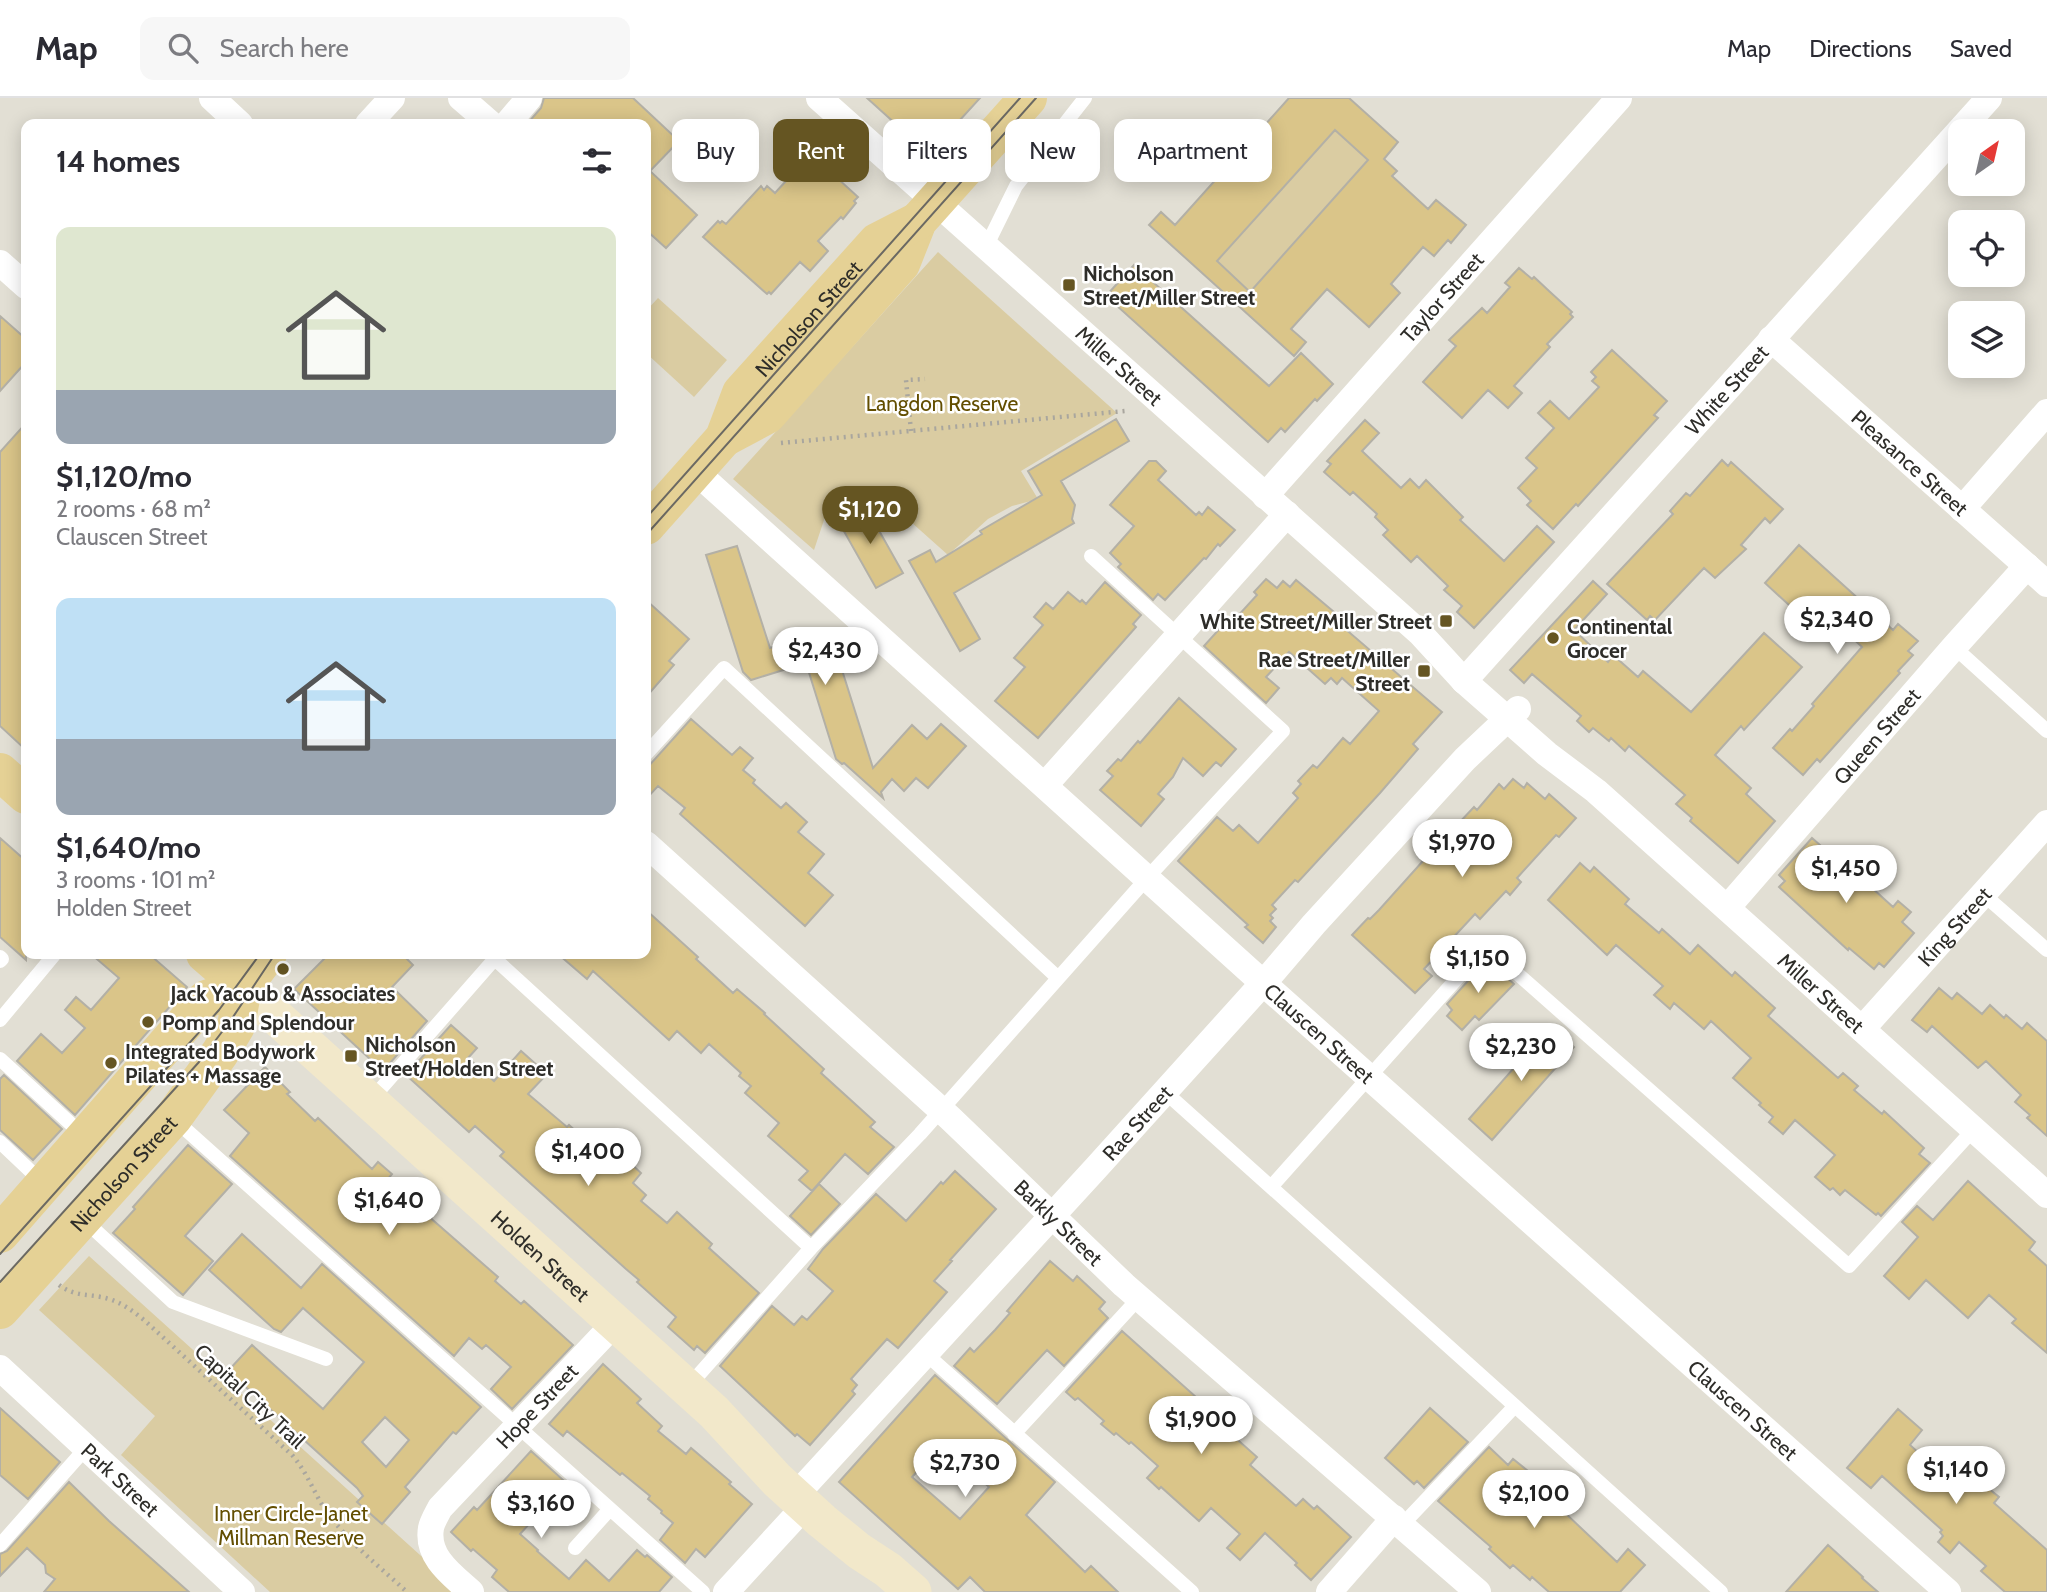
<!DOCTYPE html>
<html lang="en">
<head>
<meta charset="utf-8">
<style>
	:root { --surface:#fff; --page:#f7f7f7; --text:#2b2b33; --muted:#7c7c81; --line:#e1e1e2; --accent:#655522 }
	body { margin:0; font-family:Cabin,sans-serif; background:var(--page); color:var(--text); height:100vh; display:flex; flex-direction:column; font-size:26px; white-space:nowrap }
	* { box-sizing:border-box; margin:0 }
	p { font-size:23px; color:var(--muted) }
	.icon { flex:none; width:38px; height:38px; fill:none; stroke:currentColor; stroke-width:2; stroke-linecap:round; stroke-linejoin:round }
	.map { position:relative; flex:1; overflow:hidden }
	.side { position:absolute; left:21px; top:21px; width:630px; height:840px; display:flex; flex-direction:column; background:var(--surface); border-radius:14px; box-shadow:0 4px 18px #0003 }
	.side>* { flex:none }
	.guide { position:absolute; left:672px; top:21px; width:665px; height:63px; display:flex; gap:14px }
	.needle { width:46px; rotate:34deg }
	.tools { position:absolute; left:1948px; top:21px; display:grid; gap:14px }
	.tools a { display:grid; place-items:center; width:77px; height:77px; border-radius:14px; background:var(--surface); box-shadow:0 4px 18px #0003; font-size:35px }
	.price { position:absolute; translate:-50% -60px; padding:0 16px; border-radius:24px; background:#fff; color:#222; font-size:23px; line-height:46px; filter:drop-shadow(0 2px 4px #0008) }
	.price::after { content:''; position:absolute; left:50%; top:42px; width:21px; height:16px; margin-left:-10px; background:inherit; clip-path:polygon(0 0,100% 0,50% 100%) }
	.price.on { background:var(--accent); color:#fff }
	ul { padding:0; list-style:none }
	li { display:grid; align-content:center; gap:14px; height:371px; padding:0 35px }
	li span { display:grid; place-items:center; height:217px; border-radius:14px; color:#555 }
	li>.icon { margin-inline-start:auto }
	span .icon { width:126px; height:126px; fill:#fffc; stroke-width:1 }
	li b { font-size:30px }
	h2 { display:flex; justify-content:space-between; align-items:center; height:84px; padding:0 35px; font-size:30px }
	.chip { padding:0 24px; border-radius:14px; background:var(--surface); box-shadow:0 4px 18px #0003; font-size:24px; line-height:63px }
	.chip.on { background:var(--accent); color:#fff }
	header { display:flex; align-items:center; gap:42px; box-sizing:border-box; height:98px; padding:0 35px; background:var(--surface); border-bottom:2px solid var(--line) }
	header strong { font-size:33px }
	nav { display:flex; gap:38px; margin-inline-start:auto; font-size:24px }
	.search { width:490px; height:63px; background:var(--page); display:flex; align-items:center; gap:18px; box-sizing:border-box; padding:0 24px; border-radius:14px; color:var(--muted); font-size:26px }
	.map>svg:first-child { display:block }
	.green { fill:#dacca2 }
	.building { fill:#dac589; stroke:#b3b0a6; stroke-width:2; fill-rule:evenodd }
	.lines { fill:none; stroke-linecap:round; stroke-linejoin:round }
	.path { stroke:#a9a69e; stroke-width:4.5; stroke-dasharray:2 5; stroke-linecap:butt }
	.lane { stroke:#fff; stroke-width:14 }
	.street { stroke:#fff; stroke-width:26 }
	.secondary { stroke:#f2e8ca; stroke-width:37 }
	.primary { stroke:#e5d195; stroke-width:38 }
	.tram { stroke:#6b6963; stroke-width:2 }
	.poi-dot { fill:#655522; stroke:#fff; stroke-width:2.5 }
	.labels { text-anchor:middle; dominant-baseline:central; stroke-width:5; stroke-linejoin:round; paint-order:stroke }
	.poi-label { font-size:21px; font-weight:bold; fill:#2e2d29; stroke:#fff; text-anchor:start }
	.street-label { font-size:21px; fill:#2e2d29; stroke:#fff }
	.park-label { font-size:21px; fill:#634e00; stroke:#fff }
</style>
</head>
<body>
<header>
<strong>Map</strong>
<div class="search"><svg class="icon" aria-label="search" viewBox="0 0 24 24"><circle cx="10" cy="10" r="6"/><path d="M15 15l6 6"/></svg>Search here</div>
<nav><a>Map</a><a>Directions</a><a>Saved</a></nav>
</header>
<div class="map">
<svg width="2047" height="1494" viewBox="0 0 2047 1494">
	<rect width="100%" height="100%" fill="#e2dfd4"/>
	<path class="green" d="M1335 32 1368 62 1250 194 1216 164Z
		M938 154 1117 315 1021 373 1038 401 1012 408 988 421 948 457 874 391 825 419 814 452 733 381Z
		M658 200 727 262 694 299 646 255V213Z
		M89 1158 461 1494H270L121 1357 155 1318 39 1212Z"/>
	<path class="building" d="M544 0H633L679 43 650 73 697 117 666 150 646 132V26H527L541 10Z
		M867 0H980L929 56Z
		M1289 0H1349L1398 44 1384 61 1397 73 1392 78 1428 111 1436 102 1466 127 1451 145 1448 142 1434 158 1423 149 1391 186 1400 195 1369 229 1327 191 1291 231 1306 244 1294 258 1149 127 1161 114 1175 127ZM1335 32 1368 62 1250 194 1217 163Z
		M813 58 858 99 854 103 856 105 843 121 841 119 818 143 828 153 810 173 800 164 771 196 769 194 767 196 703 139 718 123 720 125 722 123 726 126 761 88 764 92 767 88 775 95 806 61 808 63Z
		M1134 167 1269 288 1301 255 1333 286 1317 303 1315 301 1285 334 1281 330 1268 344 1106 198Z
		M1519 170 1532 181 1534 179 1549 193 1572 214 1570 216 1573 219 1547 246 1550 249 1514 288 1522 295 1508 310 1488 292 1462 320 1423 284 1456 248 1449 242 1482 210 1487 215 1510 189 1505 185Z
		M0 218 26 241V264L0 293Z
		M1612 252 1667 303 1654 317 1658 320 1578 408 1576 406 1553 431 1527 407 1531 403 1518 390 1537 370 1526 360 1554 330 1538 315 1550 303 1569 321 1599 289 1592 283 1596 279 1591 274Z
		M1116 321 1129 343 1061 383 1075 407 1072 421 1074 425 954 495 980 541 960 553 909 463 930 452 936 464 982 436 980 433 1042 397 1028 373Z
		M1365 322 1379 335 1362 353 1401 390 1410 381 1419 390 1426 382 1463 419 1460 422 1504 463 1537 428 1554 444 1474 530 1457 514 1462 508 1444 492 1448 488 1417 458 1411 464 1383 437 1388 432 1375 419 1377 416 1353 394 1350 397 1324 374 1331 366 1327 363Z
		M26 325V652L0 628V354Z
		M1722 362 1728 368 1731 364 1783 411 1770 425 1765 420 1741 447 1746 451 1715 480 1704 470 1655 522 1650 518 1647 522 1607 486 1673 416 1670 413 1686 395 1690 398Z
		M1149 363H1156L1166 373 1158 382 1196 417 1199 414 1202 417 1208 409 1235 432 1220 448 1218 446 1206 461 1204 460 1165 502 1158 496 1153 502 1118 469 1121 466 1110 455 1134 428 1110 407Z
		M864 406 903 475 876 490 837 421Z
		M1799 447 1893 532 1898 526 1918 543 1908 553 1913 557 1898 573 1900 575 1820 664 1817 661 1803 677 1773 650 1790 631 1792 633 1814 608 1812 606 1862 549 1840 528 1827 542 1765 485Z
		M737 448 770 550 829 531 873 670 912 627 927 641 941 626 966 648 928 690 916 680 904 693 892 681 881 694 883 700 844 665 842 666 836 661 806 565 751 582 743 574 706 457Z
		M1266 481 1277 490 1283 483 1290 489 1296 482 1340 519 1336 523 1442 614 1413 646 1418 651 1380 695 1298 784 1295 782 1272 807 1276 811 1270 817 1273 820 1270 823 1276 829 1263 845 1245 829 1248 827 1178 763 1217 719 1233 733 1239 727 1258 745 1298 700 1293 695 1301 686 1298 683 1313 667 1317 670 1343 640 1350 646 1379 613 1342 580 1337 586 1331 580 1325 586 1289 554 1266 579 1279 590 1266 605 1204 548 1222 528 1226 531 1257 497 1254 494Z
		M1593 483 1607 496 1574 532 1608 564 1613 557 1638 579 1643 573 1691 614 1764 535 1802 569 1744 632 1741 628 1715 657 1751 690 1746 696 1775 723 1738 765 1690 723 1692 720 1676 706 1685 697 1629 648 1625 653 1611 640 1609 643 1593 630 1589 634 1577 623 1581 618 1532 576 1524 585 1510 572Z
		M1105 484 1141 517 1133 526 1136 529 1038 640 995 603 1025 569 1014 560 1043 527 1034 519 1046 505 1053 511 1068 494 1080 504 1082 502 1086 506Z
		M646 502 689 541 669 563 674 567 646 599Z
		M1179 600 1236 651 1221 668 1216 664 1203 678 1183 660 1173 679 1158 696 1164 701 1141 728 1100 692 1113 678 1107 673 1118 661 1121 663 1138 643 1140 645Z
		M691 621 732 657 740 649 753 660 743 672 755 682 753 685 781 710 786 705 807 724 798 734 824 756 808 775 833 797 805 828 680 716 685 710 658 688 646 701V671Z
		M1513 681 1524 690 1527 685 1545 701 1549 696 1576 720 1559 739 1556 737 1517 780 1521 784 1510 797 1506 793 1480 821 1475 816 1424 871 1432 878 1415 895 1352 837 1368 820 1370 821 1379 812 1457 725 1458 726 1474 709 1477 712 1499 686 1504 691Z
		M0 740 26 763V862L0 839Z
		M1812 740 1837 762 1839 760 1893 809 1898 803 1911 814 1902 824 1914 835 1884 869 1879 865 1874 871 1849 850 1848 852 1779 789 1785 783 1779 777Z
		M1580 765 1590 774 1594 769 1629 801 1625 806 1659 835 1662 831 1690 856 1698 847 1732 878 1735 874 1775 910 1768 918 1838 980 1843 975 1858 988 1854 992 1882 1016 1884 1013 1924 1050 1919 1056 1930 1065 1881 1118 1878 1115 1876 1117 1845 1092 1840 1097 1833 1090 1830 1092 1815 1079 1835 1057 1795 1022 1783 1036 1769 1024 1773 1019 1759 1007 1761 1005 1733 980 1751 960 1711 923 1704 931 1674 905 1670 911 1654 897 1663 888 1616 847 1607 857 1548 802Z
		M646 812 698 859 696 861 733 895 737 891 765 915 764 916 824 971 821 975 875 1024 870 1029 894 1049 868 1076 845 1056 812 1093 799 1082 808 1073 768 1038 779 1025 745 995 751 988 739 978 741 975 709 946 701 955 677 933 669 942 593 873 587 881 558 856H646Z
		M91 856H149L187 889 75 1017 17 963 41 936 62 955 85 930 65 912 76 899 91 912 119 880Z
		M329 856H402L413 867 392 889 427 923 383 973 294 891Z
		M1487 862 1514 886 1479 922 1475 918 1462 932 1447 918 1452 912 1447 906Z
		M1939 890 1952 901 1957 895 1982 916 1990 907 2004 920 2006 917 2022 931 2027 925 2047 943V1038L2027 1020 2030 1017 2015 1004 2021 997 1986 963 1978 970 1932 928 1927 934 1912 922Z
		M451 927 477 950 468 960 494 983 521 953 547 976 528 996 567 1029 569 1027 607 1062 610 1059 623 1070 629 1064 641 1075 633 1085 646 1097 641 1103 667 1125 677 1114 712 1146 709 1150 759 1195 705 1255 697 1248 694 1252 668 1229 676 1219 637 1184 639 1182 626 1171 500 1058 504 1054 475 1028 469 1034 406 977Z
		M1551 928 1574 949 1492 1042 1469 1021Z
		M265 969 290 994 287 996 315 1023 318 1020 372 1071 378 1064 392 1076 383 1087 423 1122 427 1117 498 1179 495 1183 521 1206 524 1203 573 1247 512 1311 491 1291 511 1269 486 1247 482 1251 469 1240 454 1258 230 1058 249 1035 224 1012Z
		M4 977 62 1031 33 1062 0 1032V981Z
		M188 1047 232 1086 185 1138 213 1163 183 1197 113 1135 135 1111 133 1109Z
		M955 1073 996 1111 950 1162 952 1163 934 1183 947 1194 898 1250 887 1241 851 1281 857 1287 852 1293 855 1296 810 1347 797 1336 795 1338 720 1268 772 1208 794 1227 802 1218 807 1222 833 1193 808 1171 823 1151 876 1096 906 1123 941 1084 943 1086Z
		M1968 1083 2035 1144 2029 1152 2047 1168V1255L2012 1225 2016 1221 1989 1197 1968 1220 1926 1182 1909 1201 1884 1178 1918 1139 1902 1124 1917 1108 1933 1122Z
		M819 1086 840 1106 811 1137 790 1118Z
		M242 1136 301 1190 322 1166 481 1309 456 1336 453 1334 405 1389 410 1394 382 1426 357 1404 363 1398 357 1390 228 1273 252 1247 323 1311 364 1264 303 1210 281 1234 274 1231 209 1172ZM385 1319 409 1342 386 1369 362 1344Z
		M1050 1163 1073 1183 1077 1178 1105 1204 1099 1211 1108 1220 1064 1268 1047 1252 997 1306 954 1268 970 1250 974 1254 995 1232 1010 1215 1007 1213Z
		M1122 1233 1234 1333 1231 1336 1257 1359 1250 1367 1296 1408 1303 1401 1314 1411 1317 1408 1351 1439 1311 1482 1295 1467 1297 1465 1265 1435 1240 1462 1227 1450 1240 1436 1211 1410 1199 1423 1161 1389 1159 1391 1147 1380 1158 1368 1131 1344 1129 1346 1116 1335 1114 1337 1101 1326 1104 1323 1078 1300 1075 1302 1066 1294Z
		M603 1266 641 1301 637 1305 662 1328 658 1333 686 1356 691 1350 731 1384 729 1386 752 1406 705 1459 696 1451 685 1465 660 1442 673 1425 661 1415 662 1413 648 1401 650 1398 622 1375 620 1377 567 1333 563 1338 549 1326Z
		M935 1277 1055 1384 1026 1417 1085 1474 1091 1468 1118 1494H985L970 1479 958 1491 839 1384ZM942 1347 989 1389 960 1421 912 1379Z
		M0 1310 60 1364 28 1401 0 1377Z
		M1430 1310 1468 1344 1424 1390 1417 1383 1414 1386 1385 1360Z
		M1898 1311 1922 1332 1910 1347 1943 1377 1967 1350 1989 1370 1978 1382 1999 1399 1994 1405 2047 1452V1494H2005L1981 1473 1986 1468 1959 1444 1950 1455 1938 1444 1943 1438 1940 1434 1942 1432 1882 1378 1871 1390 1847 1370Z
		M1489 1349 1508 1367 1513 1361 1528 1373 1567 1410 1564 1414 1617 1464 1628 1451 1645 1467 1620 1494H1549L1532 1479 1530 1482 1513 1467 1510 1470 1489 1451 1491 1449 1438 1403Z
		M531 1353 573 1391 562 1403 555 1398 520 1436 538 1452 537 1453 569 1481 586 1462 609 1483 637 1452 645 1459 647 1457 672 1479 659 1494H509L492 1479 497 1472 473 1451 471 1453 451 1434 474 1409 477 1412Z
		M69 1384 109 1423 189 1494H44L55 1481 46 1475 45 1467 27 1450 0 1478V1456L7 1453Z
		M1828 1447 1863 1479 1862 1480 1878 1494H1786Z"/>
	<g class="lines">
		<path class="path" d="M911 333 906 282 925 281
			M781 345 1125 313
			M59 1187C77 1200 90 1195 109 1201 122 1205 133 1213 144 1222L292 1357C307 1374 314 1395 326 1413 348 1444 380 1469 407 1494"/>
		<path class="lane" d="M986 149 1016 88 1085 0
			M1954 549 2047 633
			M646 656 724 570 1057 879
			M1983 796 2047 852
			M0 859 2 861 0 863
			M495 861 811 1150
			M0 922 54 857
			M0 961 84 1038
			M1165 994 1515 1308 1402 1427
			M370 1003 499 856
			M174 1021 703 1494
			M0 1044 42 1084
			M1271 1089 1486 848 1849 1168 1974 1031
			M83 1121 173 1204 326 1261
			M925 1255 1192 1494
			M687 1290 811 1150 920 1036 1148 779 1283 633 1091 458
			M1515 1308 1721 1494
			M1014 1336 1139 1200
			M0 1447 86 1350
			M575 1450 610 1411"/>
		<g class="street">
			<path d="M212 0 240 26"/>
			<path d="M461 0 491 26"/>
			<path id="s1" d="M819 0 1420 535 1464 583 1547 656 1596 693 2047 1097"/>
			<path d="M368 26 392 0"/>
			<path d="M507 26 529 0"/>
			<path d="M0 165 26 188"/>
			<path id="s2" d="M1771 241 2047 486"/>
			<path id="s3" d="M695 373 1263 885 1948 1494"/>
			<path id="s4" d="M1265 398 1619 0"/>
			<path d="M1962 411 2047 314"/>
			<path id="s5" d="M1464 583 1989 0"/>
			<path d="M1045 687 1287 416"/>
			<path id="s6" d="M646 746 950 1020 1124 1187 1478 1494"/>
			<path id="s7" d="M1727 810 1954 549 2027 468"/>
			<path id="s8" d="M1862 931 2047 725"/>
			<path id="s9" d="M0 1270 242 1494"/>
			<path id="s10" d="M806 1386 1096 1070 1273 874 1314 826 1465 661 1518 611"/>
			<path id="s11" d="M471 1494C452 1477 426 1459 431 1430 432 1424 437 1416 440 1410L615 1225"/>
			<path d="M726 1494 805 1408"/>
			<path d="M1329 1494 1394 1420"/>
		</g>
		<path class="secondary" id="s12" d="M243 889 714 1314 777 1382 822 1423 859 1453 888 1472 913 1494"/>
		<g class="primary">
			<path d="M724 340 767 317 901 166 918 123 1028 0"/>
			<path id="s13" d="M646 428 724 340 741 295 877 144 918 123"/>
			<path d="M0 674 26 697"/>
			<path d="M205 856 243 889"/>
			<path d="M0 1136 206 901 243 889"/>
			<path id="s14" d="M0 1212 173 1020 220 955 236 928 243 889 268 856"/>
		</g>
		<path class="tram" d="M646 420 1020 0
			M646 437 1036 0
			M0 1156 219 912 260 856
			M0 1184 199 964 231 922 275 856"/>
	</g>
	<g class="poi-dot">
		<rect x="1062" y="180" width="14" height="14" rx="3.5"/>
		<rect x="1439" y="516" width="14" height="14" rx="3.5"/>
		<circle cx="1553" cy="540" r="7"/>
		<rect x="1417" y="566" width="14" height="14" rx="3.5"/>
		<circle cx="283" cy="871" r="7"/>
		<circle cx="148" cy="924" r="7"/>
		<rect x="344" y="951" width="14" height="14" rx="3.5"/>
		<circle cx="111" cy="965" r="7"/>
	</g>
	<g class="labels">
		<g class="poi-label">
			<text x="1083" y="175">Nicholson<tspan x="1083" dy="24">Street/Miller Street</tspan></text>
			<text x="1432" y="523" text-anchor="end">White Street/Miller Street</text>
			<text x="1567" y="528">Continental<tspan x="1567" dy="24">Grocer</tspan></text>
			<text x="1410" y="561" text-anchor="end">Rae Street/Miller<tspan x="1410" dy="24">Street</tspan></text>
			<text x="283" y="895" text-anchor="middle">Jack Yacoub &amp; Associates</text>
			<text x="162" y="924">Pomp and Splendour</text>
			<text x="365" y="946">Nicholson<tspan x="365" dy="24">Street/Holden Street</tspan></text>
			<text x="125" y="953">Integrated Bodywork<tspan x="125" dy="24">Pilates + Massage</tspan></text>
		</g>
		<g class="street-label">
			<text stroke="none"><textPath href="#s4" startOffset="266">Taylor Street</textPath></text>
			<text stroke="none"><textPath href="#s13" startOffset="266">Nicholson Street</textPath></text>
			<text stroke="none"><textPath href="#s1" startOffset="402">Miller Street</textPath></text>
			<text stroke="none"><textPath href="#s5" startOffset="392">White Street</textPath></text>
			<text stroke="none"><textPath href="#s2" startOffset="186">Pleasance Street</textPath></text>
			<text stroke="none"><textPath href="#s7" startOffset="228">Queen Street</textPath></text>
			<text stroke="none"><textPath href="#s8" startOffset="138">King Street</textPath></text>
			<text stroke="none"><textPath href="#s1" startOffset="1344">Miller Street</textPath></text>
			<text stroke="none"><textPath href="#s3" startOffset="840">Clauscen Street</textPath></text>
			<text stroke="none"><textPath href="#s10" startOffset="490">Rae Street</textPath></text>
			<text stroke="none"><textPath href="#s14" startOffset="184">Nicholson Street</textPath></text>
			<text stroke="none"><textPath href="#s6" startOffset="560">Barkly Street</textPath></text>
			<text stroke="none"><textPath href="#s12" startOffset="401">Holden Street</textPath></text>
			<text transform="translate(250 1298) rotate(43)">Capital City Trail</text>
			<text stroke="none"><textPath href="#s11" startOffset="242">Hope Street</textPath></text>
			<text stroke="none"><textPath href="#s3" startOffset="1407">Clauscen Street</textPath></text>
			<text stroke="none"><textPath href="#s9" startOffset="164">Park Street</textPath></text>
		</g>
		<g class="park-label">
			<text x="942" y="305">Langdon Reserve</text>
			<text x="291" y="1415">Inner Circle-Janet<tspan x="291" dy="24">Millman Reserve</tspan></text>
		</g>
	</g>
</svg>
<div class="tools">
<a><svg class="needle" viewBox="-14 -14 28 28"><path d="M0-13l5 13h-10z" fill="#e53935"/><path d="M0 13l5-13h-10z" fill="#7c7c81"/></svg></a>
<a><svg class="icon" aria-label="locate" viewBox="0 0 24 24"><circle cx="12" cy="12" r="6"/><path d="M12 2v4M12 18v4M2 12h4M18 12h4"/></svg></a>
<a><svg class="icon" aria-label="layers" viewBox="0 0 24 24"><path d="M12 4l9 5-9 5-9-5zM3 14l9 5 9-5"/></svg></a>
</div>
<b class="price on" style="left:870px;top:448px">$1,120</b>
<b class="price" style="left:1837px;top:558px">$2,340</b>
<b class="price" style="left:825px;top:589px">$2,430</b>
<b class="price" style="left:1462px;top:781px">$1,970</b>
<b class="price" style="left:1846px;top:807px">$1,450</b>
<b class="price" style="left:1478px;top:897px">$1,150</b>
<b class="price" style="left:1521px;top:985px">$2,230</b>
<b class="price" style="left:588px;top:1090px">$1,400</b>
<b class="price" style="left:389px;top:1139px">$1,640</b>
<b class="price" style="left:1201px;top:1358px">$1,900</b>
<b class="price" style="left:965px;top:1401px">$2,730</b>
<b class="price" style="left:1956px;top:1408px">$1,140</b>
<b class="price" style="left:1534px;top:1432px">$2,100</b>
<b class="price" style="left:541px;top:1442px">$3,160</b>
<div class="guide">
<a class="chip">Buy</a>
<a class="chip on">Rent</a>
<a class="chip">Filters</a>
<a class="chip">New</a>
<a class="chip">Apartment</a>
</div>
<section class="side">
<h2>14 homes<svg class="icon" aria-label="filters" viewBox="0 0 24 24"><path d="M4 7h16M4 17h16"/><circle cx="9" cy="7" r="2"/><circle cx="15" cy="17" r="2"/></svg></h2>
<ul>
<li><span style="background:linear-gradient(#dfe7d0 75%,#9aa5b1 0)"><svg class="icon" aria-label="home" viewBox="0 0 24 24"><path d="M3 11l9-7 9 7M6 9v11h12V9"/></svg></span><div><b>$1,120/mo</b><p>2 rooms · 68 m²</p><p>Clauscen Street</p></div></li>
<li><span style="background:linear-gradient(#bfe0f5 65%,#9aa5b1 0)"><svg class="icon" aria-label="home" viewBox="0 0 24 24"><path d="M3 11l9-7 9 7M6 9v11h12V9"/></svg></span><div><b>$1,640/mo</b><p>3 rooms · 101 m²</p><p>Holden Street</p></div></li>
</ul>
</section>
</div>
</body>
</html>
